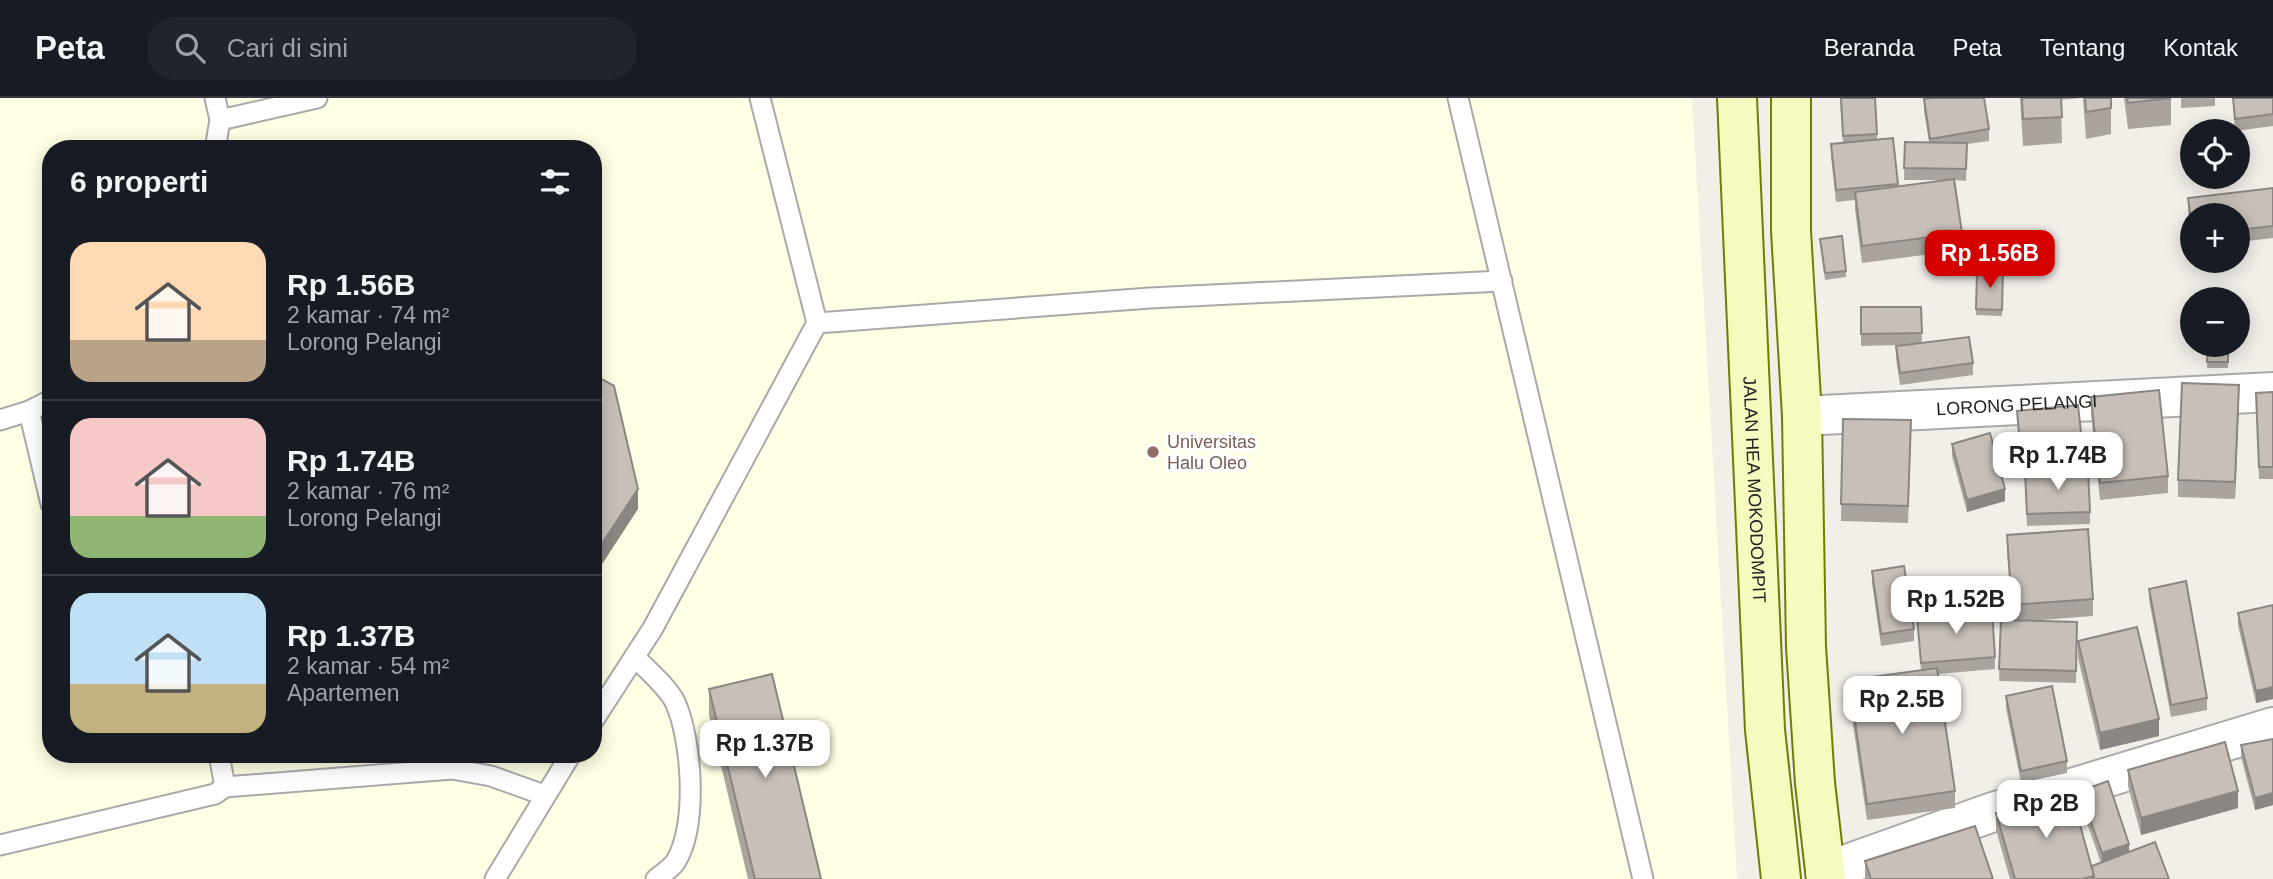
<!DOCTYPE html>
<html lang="id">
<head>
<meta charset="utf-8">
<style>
	:root { --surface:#171b24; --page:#20242c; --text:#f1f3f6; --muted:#9ea1a6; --line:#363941; --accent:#d40000 }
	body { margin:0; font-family:Helvetica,sans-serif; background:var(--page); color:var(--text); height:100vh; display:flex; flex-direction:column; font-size:26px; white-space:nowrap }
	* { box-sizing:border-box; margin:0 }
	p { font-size:23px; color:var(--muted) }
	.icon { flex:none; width:38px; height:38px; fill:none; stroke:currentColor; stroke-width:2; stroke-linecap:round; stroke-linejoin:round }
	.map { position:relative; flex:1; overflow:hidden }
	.side { position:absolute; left:42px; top:42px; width:560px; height:623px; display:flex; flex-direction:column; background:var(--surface); border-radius:28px; box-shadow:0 4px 18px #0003 }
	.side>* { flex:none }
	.fabs { position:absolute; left:2180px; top:21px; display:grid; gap:14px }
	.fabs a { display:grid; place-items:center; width:70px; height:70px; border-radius:50%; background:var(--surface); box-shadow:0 4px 18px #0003; font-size:35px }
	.price { position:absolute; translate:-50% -60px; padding:0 16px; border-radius:14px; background:#fff; color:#222; font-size:23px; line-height:46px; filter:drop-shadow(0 2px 4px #0008) }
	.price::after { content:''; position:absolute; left:50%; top:42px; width:21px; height:16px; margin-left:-10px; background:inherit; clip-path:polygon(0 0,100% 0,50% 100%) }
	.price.active { background:var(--accent); color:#fff }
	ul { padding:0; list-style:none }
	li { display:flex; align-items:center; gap:21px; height:175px; padding:0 28px }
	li+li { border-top:2px solid var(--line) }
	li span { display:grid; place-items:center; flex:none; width:196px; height:140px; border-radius:21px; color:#555 }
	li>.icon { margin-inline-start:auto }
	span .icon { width:84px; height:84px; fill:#fffc; stroke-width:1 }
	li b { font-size:30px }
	h2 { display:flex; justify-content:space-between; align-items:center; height:84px; padding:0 28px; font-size:30px }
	header { display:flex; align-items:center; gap:42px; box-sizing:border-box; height:98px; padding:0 35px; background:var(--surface); border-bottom:2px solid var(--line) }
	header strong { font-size:33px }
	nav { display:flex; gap:38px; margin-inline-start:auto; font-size:24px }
	.search { width:490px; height:63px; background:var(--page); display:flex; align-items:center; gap:18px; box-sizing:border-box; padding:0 24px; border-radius:28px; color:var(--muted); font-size:26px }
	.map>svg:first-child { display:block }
	.education { fill:#ffffe5; fill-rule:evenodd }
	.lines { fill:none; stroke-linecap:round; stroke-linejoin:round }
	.lane-casing { stroke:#a9a9a9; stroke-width:23 }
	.street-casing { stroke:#a9a9a9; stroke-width:42 }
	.secondary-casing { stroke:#707d05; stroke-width:42 }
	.lane { stroke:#fff; stroke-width:19 }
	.street { stroke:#fff; stroke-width:38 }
	.secondary { stroke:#f7fabf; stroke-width:38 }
	.wall { fill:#aba49e }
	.shaded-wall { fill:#8b8681 }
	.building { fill:#c7bfb8; stroke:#8b8681; stroke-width:2 }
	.education-dot { fill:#8d6e63; stroke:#fff; stroke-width:2.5 }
	.labels { text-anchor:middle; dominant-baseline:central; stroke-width:7; stroke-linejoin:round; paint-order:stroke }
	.street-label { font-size:18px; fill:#222; stroke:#fff }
	.education-label { font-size:18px; fill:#785e54; stroke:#fff; text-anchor:start }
</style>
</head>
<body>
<header>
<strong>Peta</strong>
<div class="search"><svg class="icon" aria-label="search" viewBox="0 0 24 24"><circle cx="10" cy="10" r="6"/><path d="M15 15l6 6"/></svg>Cari di sini</div>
<nav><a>Beranda</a><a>Peta</a><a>Tentang</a><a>Kontak</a></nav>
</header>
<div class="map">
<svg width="2273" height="781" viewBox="0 0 2273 781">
	<rect width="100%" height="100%" fill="#f2efe9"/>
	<path class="education" d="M0 0H1692L1737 781H0ZM51 51H593V656H51Z"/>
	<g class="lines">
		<defs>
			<path id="lane" d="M215 0 220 22 215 51
				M1458 0 1643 781
				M220 22 317 0
				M817 225 1150 200 1502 183
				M29 313 51 406
				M0 322 29 313 51 302
				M635 559C647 572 667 588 675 604 692 641 698 727 676 763 672 770 662 776 656 781
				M593 623 653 530 817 225 760 0
				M219 656 225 689
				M0 747 215 696 225 689 452 671 491 678 544 697
				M495 781 571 656"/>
			<g id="street">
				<path id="s1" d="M1802 318 2273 294"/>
				<path d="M1825 774 1993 714 2273 629"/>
			</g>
			<g id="secondary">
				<path id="s2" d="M1737 0 1765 632 1781 781"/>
				<path d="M1791 0V133L1802 318 1806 549 1815 685 1826 781"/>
			</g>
		</defs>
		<use href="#lane" class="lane-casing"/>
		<use href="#street" class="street-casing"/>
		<use href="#secondary" class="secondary-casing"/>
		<use href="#lane" class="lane"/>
		<use href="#street" class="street"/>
		<use href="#secondary" class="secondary"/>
	</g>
	<path class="wall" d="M1840 0H1875L1877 41 1893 40 1898 88 1942 82H1904L1905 44H1929L1924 13V1L1989 31V43L1967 46 1966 83 1955 82 1962 135V152L1862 165 1855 111V102L1836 104 1831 58V46L1843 45Z
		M2020 0H2081L2061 2 2062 45 2023 48Z
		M2083 0H2111V36L2086 41Z
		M2124 0H2171V27L2128 31Z
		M2181 0H2215V8L2181 10Z
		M2233 0H2273V28L2235 33Z
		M2273 90V140L2238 144V117H2193V149L2188 112V100Z
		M1820 141 1846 173V179L1825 182Z
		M1977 173 2003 174 2002 218 1976 217Z
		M1861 209H1921L1922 245 1973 265V277L1900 287 1896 260V248L1903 247 1861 248Z
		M2208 247H2228V270H2207Z
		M2273 294V381H2259L2256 307Z
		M2091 299 2168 378V395L2100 402 2091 316Z
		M2239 304 2235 401 2178 399V382Z
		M2017 313 2083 352V364L2021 370Z
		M1843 321 1911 339 1908 425 1841 423Z
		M1952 346 2005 403 1967 414 1952 358Z
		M2025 386 2090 414V426L2027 428Z
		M2007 437 2093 501V518L2028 523 2077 524 2076 585 1999 583 2001 522H2012L2007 454Z
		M1872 473 1914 531V543L1881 548 1872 485Z
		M2149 491 2207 600V612L2171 619 2149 502Z
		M2273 507V601L2256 605 2238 527V515Z
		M1917 518 1995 559V571L1938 576 1955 693V710L1867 722 1849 599V582L1921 572Z
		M2078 543 2159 638 2100 652 2078 560Z
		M709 591 821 781H748L709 617Z
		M2006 598 2067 663V675L2021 685 2006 610Z
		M2273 641V707L2255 712 2241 659V647Z
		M2128 672 2238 710 2141 737 2128 688Z
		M2080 693 2129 754 2169 781H2010L1996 732V715L2092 768 2101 765 2080 705Z
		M1865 763 1993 781H1865Z"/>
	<path class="shaded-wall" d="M2239 287V304L2235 401V384Z
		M638 391V411L593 480V459Z
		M2005 391V403L1967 414V402Z
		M2273 589V601L2256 605V593Z
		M2159 621V638L2100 652V635Z
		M2238 693V710L2141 737V720Z
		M2273 695V707L2255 712V700Z
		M2129 746V758L2102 767V755Z"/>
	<path class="building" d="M1841 0H1875L1877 36 1843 38Z
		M1931 0H1984L1989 31 1930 41 1924 1Z
		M2022 0H2061L2062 19 2023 21Z
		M2085 0H2111V10L2086 14Z
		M2127 0H2171L2128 5Z
		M2233 0H2273V16L2235 21Z
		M1893 40 1898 86 1836 92 1831 46Z
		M1905 44 1967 45 1966 71 1904 70Z
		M1954 81 1962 135 1862 148 1855 94Z
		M2273 90V128L2238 132V117H2193V137L2188 100Z
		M1842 138 1846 173 1825 175 1820 141Z
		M1977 173 2003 174 2002 212 1976 211Z
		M1861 209H1921L1922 235 1861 236Z
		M1969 239 1973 265 1900 275 1896 248Z
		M2208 247H2228V264H2207Z
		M593 276 614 288 638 391 593 459Z
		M2182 285 2239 287 2235 384 2178 382Z
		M2159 292 2168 378 2100 385 2091 299Z
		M2273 294V369H2259L2256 295Z
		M2078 307 2083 352 2021 358 2017 313Z
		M1843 321 1911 322 1908 408 1841 406Z
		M1990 335 2005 391 1967 402 1952 346Z
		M2088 371 2090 414 2027 416 2025 374Z
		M2088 431 2093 501 2012 507 2007 437Z
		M1904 468 1914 531 1881 536 1872 473Z
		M2186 483 2207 600 2171 607 2149 491Z
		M2273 507V589L2256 593 2238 515Z
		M1992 512 1995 559 1921 565 1917 518Z
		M2001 522 2077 524 2076 573 1999 571Z
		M2137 529 2159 621 2100 635 2078 543Z
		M1937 570 1955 693 1867 706 1849 582Z
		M772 576 821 781H755L709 591Z
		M2052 588 2067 663 2021 673 2006 598Z
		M2273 641V695L2255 700 2241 647Z
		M2225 644 2238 693 2141 720 2128 672Z
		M2108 683 2129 746 2102 755 2080 693Z
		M2071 694 2094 778 2082 781H2015L1996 715Z
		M1975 728 1993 781H1871L1865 763Z
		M2155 744 2169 781H2094L2092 768Z"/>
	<circle class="education-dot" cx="1153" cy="354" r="7"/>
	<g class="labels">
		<g class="street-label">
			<text stroke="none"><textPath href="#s1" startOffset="215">LORONG PELANGI</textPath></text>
			<text stroke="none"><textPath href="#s2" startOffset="392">JALAN HEA MOKODOMPIT</textPath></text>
		</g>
		<g class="education-label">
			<text x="1167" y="344">Universitas<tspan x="1167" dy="21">Halu Oleo</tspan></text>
		</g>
	</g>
</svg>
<div class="fabs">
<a><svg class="icon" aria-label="locate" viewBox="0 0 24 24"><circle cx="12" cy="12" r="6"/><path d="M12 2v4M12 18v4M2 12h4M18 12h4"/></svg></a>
<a>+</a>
<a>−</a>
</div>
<b class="price active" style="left:1990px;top:192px">Rp 1.56B</b>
<b class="price" style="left:2058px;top:394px">Rp 1.74B</b>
<b class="price" style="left:1956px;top:538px">Rp 1.52B</b>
<b class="price" style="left:1902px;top:638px">Rp 2.5B</b>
<b class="price" style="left:765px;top:682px">Rp 1.37B</b>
<b class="price" style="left:2046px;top:742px">Rp 2B</b>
<section class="side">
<h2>6 properti<svg class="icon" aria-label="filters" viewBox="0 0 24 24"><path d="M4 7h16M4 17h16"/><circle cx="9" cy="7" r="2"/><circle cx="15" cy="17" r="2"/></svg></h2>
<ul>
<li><span style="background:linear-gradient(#ffd9b3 70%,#b9a48a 0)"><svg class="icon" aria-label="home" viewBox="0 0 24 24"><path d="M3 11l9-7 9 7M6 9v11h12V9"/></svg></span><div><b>Rp 1.56B</b><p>2 kamar · 74 m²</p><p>Lorong Pelangi</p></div></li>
<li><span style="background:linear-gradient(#f6c9c9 70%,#8fb573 0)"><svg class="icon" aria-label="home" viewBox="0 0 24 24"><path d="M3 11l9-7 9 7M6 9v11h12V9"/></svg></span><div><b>Rp 1.74B</b><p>2 kamar · 76 m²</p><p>Lorong Pelangi</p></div></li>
<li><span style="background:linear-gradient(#bfe0f5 65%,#c2b280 0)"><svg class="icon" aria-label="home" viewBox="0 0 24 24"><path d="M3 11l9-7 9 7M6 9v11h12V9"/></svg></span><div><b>Rp 1.37B</b><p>2 kamar · 54 m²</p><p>Apartemen</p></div></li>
</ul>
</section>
</div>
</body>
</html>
